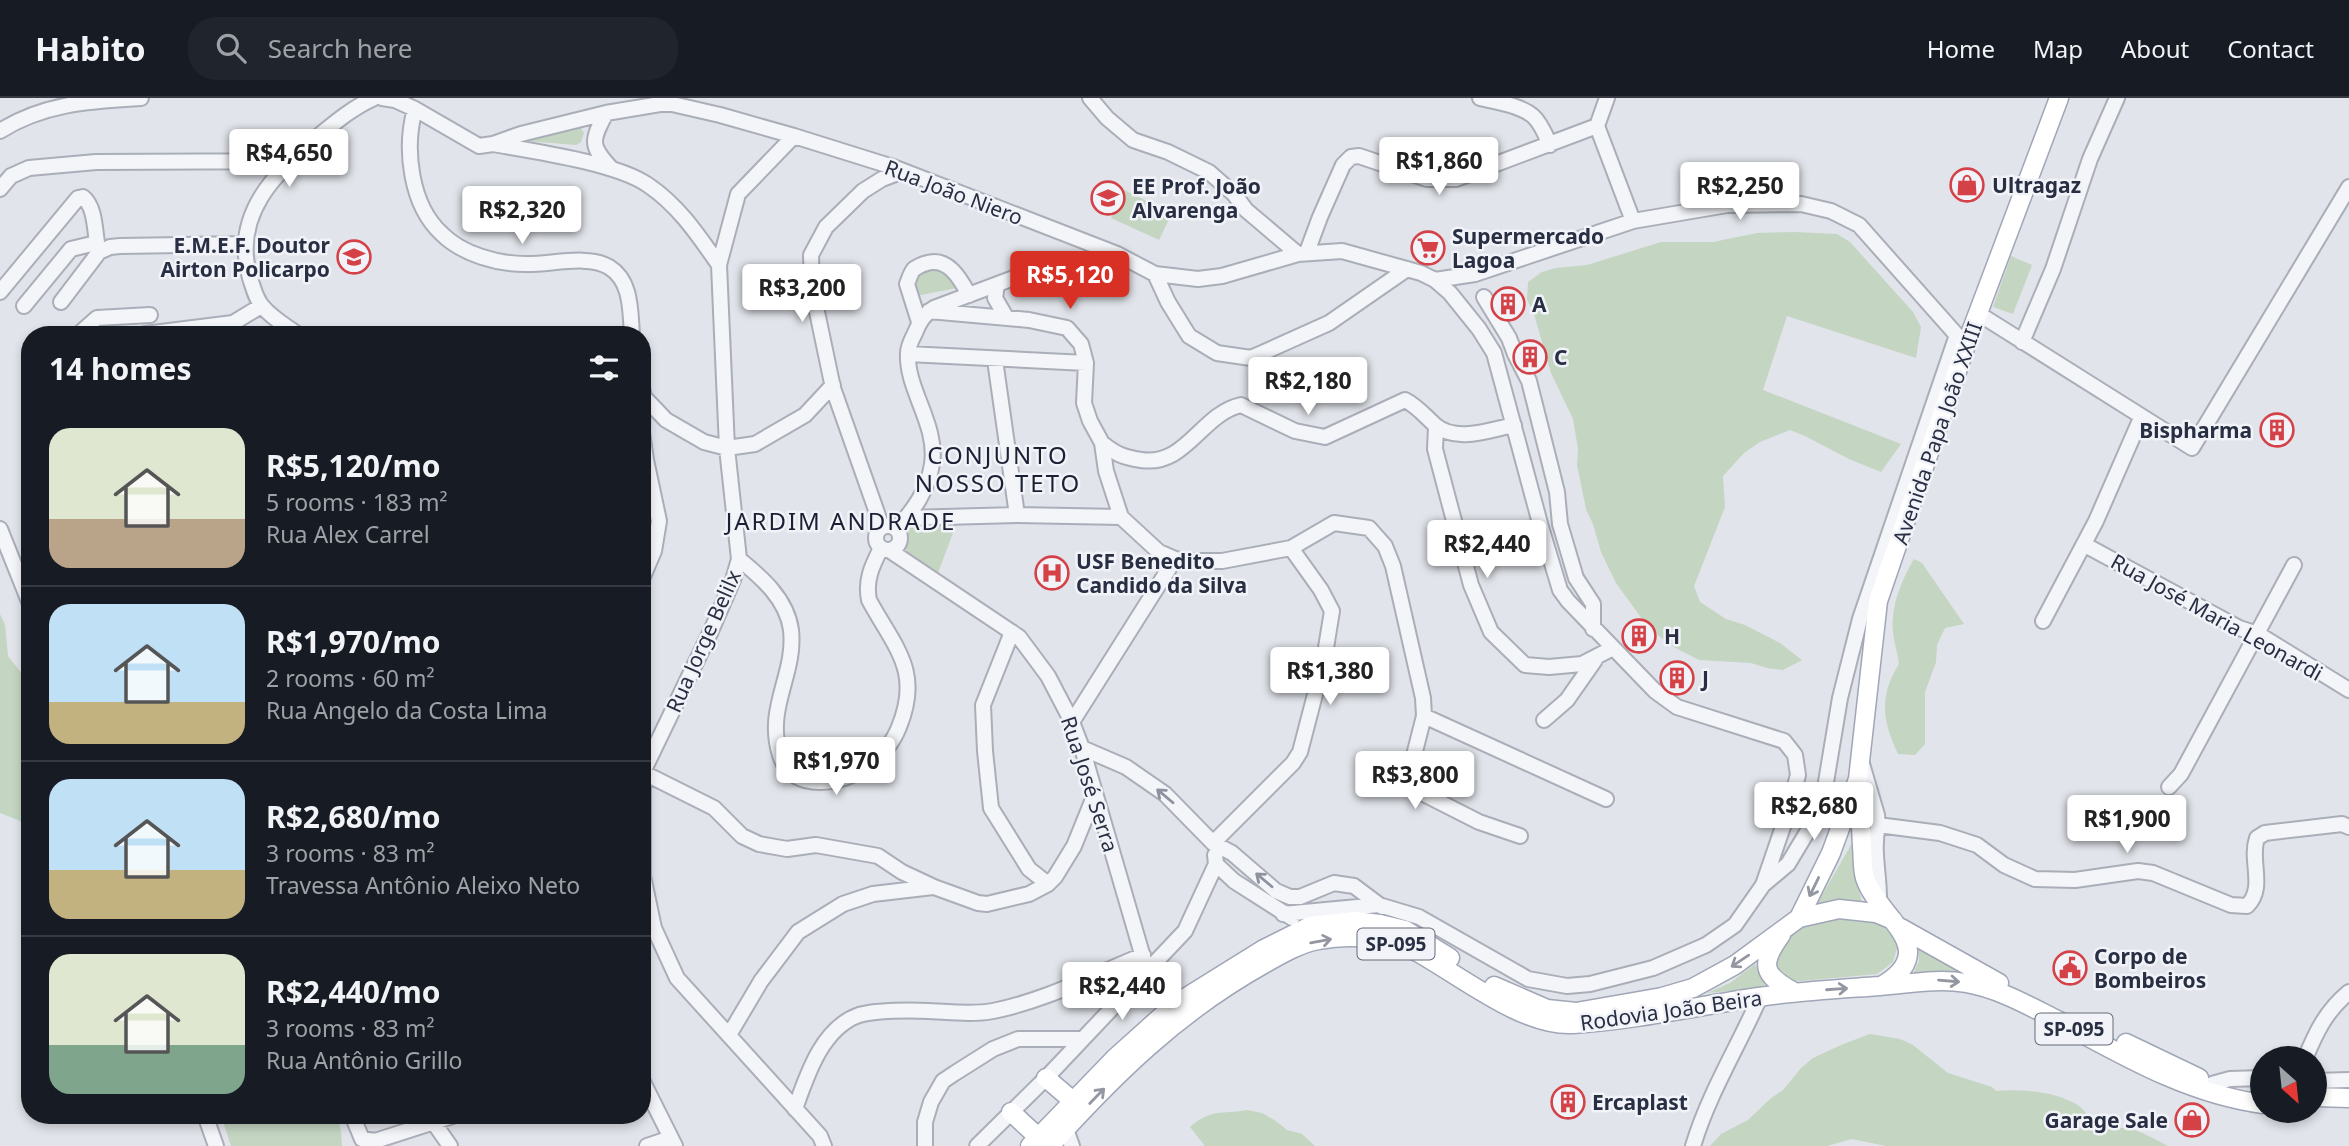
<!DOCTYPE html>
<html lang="en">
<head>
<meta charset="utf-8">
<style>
	:root { --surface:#171b24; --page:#20242c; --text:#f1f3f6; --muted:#9ea1a6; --line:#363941; --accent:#d93025 }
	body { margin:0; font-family:"Noto Sans",sans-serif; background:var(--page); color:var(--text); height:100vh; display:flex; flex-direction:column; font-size:26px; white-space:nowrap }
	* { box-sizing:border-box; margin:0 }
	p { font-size:23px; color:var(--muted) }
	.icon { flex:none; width:38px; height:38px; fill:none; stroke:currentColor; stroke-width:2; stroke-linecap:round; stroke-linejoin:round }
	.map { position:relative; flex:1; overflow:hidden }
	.panel { position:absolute; left:21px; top:228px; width:630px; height:798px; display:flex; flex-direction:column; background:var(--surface); border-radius:28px; box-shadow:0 4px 10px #0003 }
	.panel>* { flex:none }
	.needle { width:46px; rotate:153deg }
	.controls { position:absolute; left:2250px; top:948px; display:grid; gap:14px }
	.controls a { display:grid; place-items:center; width:77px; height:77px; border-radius:50%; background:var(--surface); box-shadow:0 4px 10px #0003; font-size:35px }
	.price { position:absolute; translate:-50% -60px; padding:0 16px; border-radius:7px; background:#fff; color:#222; font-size:23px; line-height:46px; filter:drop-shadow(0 2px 4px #0008) }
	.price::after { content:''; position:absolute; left:50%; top:42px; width:21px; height:16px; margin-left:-10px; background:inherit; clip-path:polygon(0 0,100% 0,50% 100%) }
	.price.current { background:var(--accent); color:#fff }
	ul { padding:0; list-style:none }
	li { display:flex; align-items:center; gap:21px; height:175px; padding:0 28px }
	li+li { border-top:2px solid var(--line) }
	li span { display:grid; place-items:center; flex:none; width:196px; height:140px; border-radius:21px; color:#555 }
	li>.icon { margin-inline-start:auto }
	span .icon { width:84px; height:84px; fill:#fffc; stroke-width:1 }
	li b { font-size:30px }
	h2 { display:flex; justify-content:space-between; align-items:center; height:84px; padding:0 28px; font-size:30px }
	header { display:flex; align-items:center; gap:42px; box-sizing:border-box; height:98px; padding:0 35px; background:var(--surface); border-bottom:2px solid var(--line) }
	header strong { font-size:33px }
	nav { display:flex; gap:38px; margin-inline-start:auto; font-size:24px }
	.search { width:490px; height:63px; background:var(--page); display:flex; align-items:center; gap:18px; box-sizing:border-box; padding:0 24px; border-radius:28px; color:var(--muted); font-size:26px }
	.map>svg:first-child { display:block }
	.green { fill:#c4d5c2 }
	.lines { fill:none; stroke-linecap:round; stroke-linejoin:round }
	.minor-casing { stroke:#aaaeb8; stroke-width:18 }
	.major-casing { stroke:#a0a6b7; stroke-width:21 }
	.minor { stroke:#f4f5f8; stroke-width:14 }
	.major { stroke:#fff; stroke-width:18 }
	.oneway { stroke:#8e929e }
	.oneway2 { stroke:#9497a1 }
	.labels { text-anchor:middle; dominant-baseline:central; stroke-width:5; stroke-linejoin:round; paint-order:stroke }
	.shield { fill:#f1f3f8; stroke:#646a79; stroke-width:2 }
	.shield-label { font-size:19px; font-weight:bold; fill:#282f43 }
	.poi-label { font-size:21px; font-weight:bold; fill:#282f43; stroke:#f1f3f8; text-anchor:start }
	.street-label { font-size:21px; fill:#282f43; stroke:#f1f3f8 }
	.quarter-label { font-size:24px; letter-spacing:2px; fill:#1b2034; stroke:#f1f3f8 }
</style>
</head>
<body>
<header>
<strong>Habito</strong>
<div class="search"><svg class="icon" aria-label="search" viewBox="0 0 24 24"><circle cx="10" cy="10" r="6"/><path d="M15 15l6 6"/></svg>Search here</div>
<nav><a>Home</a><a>Map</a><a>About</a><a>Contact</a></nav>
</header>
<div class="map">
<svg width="2349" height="1048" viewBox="0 0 2349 1048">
	<rect width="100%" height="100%" fill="#e1e4ea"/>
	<path class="green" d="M580 29 584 35 581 44 576 47 527 43Z
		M1124 92 1172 115 1159 142 1111 120Z
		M1793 134 1837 136 1850 144 1913 214 1921 229 1916 260 1787 218 1763 292 1901 346 1881 374 1849 361 1805 338 1790 332 1760 344 1744 355 1723 378 1725 409 1694 488 1700 504 1726 521 1745 527 1780 545 1802 562 1783 572 1767 570 1751 565 1699 562 1668 546 1645 525 1616 485 1601 454 1593 426 1586 411 1577 367 1578 351 1573 321 1551 275 1534 216 1527 201 1528 184 1542 174 1556 170 1587 167 1661 144H1713L1757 135Z
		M2011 158 2032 167 2013 216 1993 209Z
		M928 170C942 172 952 176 957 190L916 198C915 183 914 177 928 170Z
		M912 424H957L938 475C919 465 894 454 903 429Z
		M1914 461 1922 465 1964 526 1945 530 1937 547 1936 564 1925 594V646L1915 657 1898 656C1882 622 1879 598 1899 566 1897 551 1891 535 1893 520 1894 500 1904 478 1914 461Z
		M0 516 5 527 8 558 30 586V729L18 722 0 715Z
		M1855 740 1856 776 1862 805 1839 802 1817 806Z
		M1841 814C1872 820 1883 818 1898 847L1893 864 1877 876 1791 884 1776 874 1774 845 1784 833Z
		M1918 849 1964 876 1934 874 1913 876 1919 863Z
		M1755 866 1766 890 1707 895 1730 885Z
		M1870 936 1900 941 1913 947 1948 975 1992 989 1996 993C2022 991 2053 993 2076 1006 2084 1010 2091 1023 2099 1030 2133 1028 2139 1033 2168 1048H1886L1852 1041 1827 1048H1710L1721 1036 1748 1022 1770 1001 1783 992 1801 970 1813 960 1841 947Z
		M1247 1012 1262 1015 1276 1023 1287 1032 1302 1036 1315 1048H1205L1190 1029C1212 1010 1221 1017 1247 1012Z
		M221 1017H337L341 1033 342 1048H231Z"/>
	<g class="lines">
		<defs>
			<path id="minor" d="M382 0 395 2 415 11 479 48 493 46C533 53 617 65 648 87 679 108 698 137 719 167
				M1090 0 1107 20 1133 42 1168 54 1209 74 1234 96 1246 112 1298 156
				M1480 0C1496 4 1520 7 1533 18 1541 25 1546 38 1550 47
				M1607 0 1597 28 1633 123
				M415 11C404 50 410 107 442 136 462 156 497 166 525 166 549 167 588 156 609 169 632 183 630 213 632 236
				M606 15C592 42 589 47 611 70
				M0 33C44 5 91 3 141 0
				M794 38 738 96 719 167 727 350 739 461 733 482 711 533 643 674V778L654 830 677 880 820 1038 824 1048
				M493 46 521 36 606 15 660 6H672L720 17 794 38 893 69 1117 156 1155 176 1198 181 1222 178 1298 156 1342 153 1421 175 1435 182 1450 195 1479 231 1494 255 1541 429 1560 492 1568 503 1655 593 1677 609 1784 643 1795 657 1798 677 1786 720 1763 787
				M0 91 11 78 29 70 96 64 288 63
				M99 154 110 149 120 148 245 146
				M1307 154 1320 119 1343 67 1351 59 1359 58 1427 81H1456L1597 28
				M1155 176 1168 204 1189 238 1217 255 1251 260 1329 225 1407 171
				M1435 182 1475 176 1633 123 1727 107 1801 106 1831 113 1859 127 1962 243
				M997 187 995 200 1006 219
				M0 194 78 100 83 99C97 110 94 138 99 154
				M1484 199 1509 240 1515 256 1529 283 1557 394 1560 426 1576 480 1593 506V531
				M61 204 99 154
				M24 208 71 151 96 145
				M929 213 1029 222 1067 230 1081 246 1086 265 1084 305 1090 323 1102 345 1106 373 1121 419 1159 454 1175 461 1187 463H1222L1291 450 1334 425 1369 430 1385 448 1393 468 1423 600 1424 618 1410 673 1418 693 1479 724 1520 738
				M1979 216 2192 350 2349 89
				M919 224 907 186C909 181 911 174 914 171 916 170 922 166 924 166 947 157 960 180 969 197
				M79 236 97 220 150 217
				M145 236 233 225 261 208
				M297 236C286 228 272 220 263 209 256 202 253 189 250 180 231 117 276 73 321 36 338 22 354 9 374 0
				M2022 244 2053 171 2090 61 2117 0
				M908 256 1086 265
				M995 262 1017 417
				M644 299 666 322 704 344 727 350 755 346 805 317 833 287
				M1436 328 1435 351 1471 487 1491 534 1525 567 1549 569 1582 566 1613 550
				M1102 345C1116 356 1122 359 1141 362 1186 369 1201 316 1241 307L1295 333 1325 339 1405 302C1417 308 1425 318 1435 327 1456 345 1489 332 1514 327
				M907 420 1017 417 1121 419
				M876 440a12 12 0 1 1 24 0a12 12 0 1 1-24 0Z
				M882 429 833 290 812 190 811 157 826 129 863 93 882 81 903 73
				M0 431 30 506
				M896 431C914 412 928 392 932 366 938 326 906 292 908 255 908 248 912 241 915 235 919 224 924 216 934 210L1019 178 1113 155
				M2085 447 2239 530 2258 536 2349 592
				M889 452 1019 539 1048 578 1072 624 1082 650 1147 873
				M739 461C761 479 787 501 791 532 796 577 765 609 780 657 784 670 791 678 805 682 827 688 851 680 870 667 882 659 894 642 899 629 922 573 895 550 869 502 865 482 872 468 881 450
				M642 481 654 453 659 423 646 362 642 334 643 294
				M2043 523 2096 423 2141 320
				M1012 534 983 607 985 653 991 710 1029 771 1048 786
				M1424 618 1606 701
				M1544 622 1567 602 1595 562
				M1072 624 1175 461
				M1082 650 1126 669 1165 696 1213 745 1232 755 1276 793 1290 799H1300L1334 785 1354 788 1382 809
				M1862 666 1877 717 1878 727 1940 735 1977 747 2004 767 2035 781 2075 782 2138 773 2153 775 2231 807 2247 808C2266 789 2249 763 2257 740L2265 735 2342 726 2349 729
				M642 674 714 710 742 738 759 746 787 751 816 747 878 758 902 774 934 789 978 805 987 806 1029 796 1048 786 1055 779 1074 748 1095 696
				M2169 689 2181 676 2294 467
				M1878 727C1872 755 1880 777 1879 806
				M1213 745 1293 665 1300 654 1324 562 1332 513 1321 492 1291 450
				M1215 757 1216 766 1234 783 1292 820
				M1283 816 1379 807 1419 819 1528 881 1567 888 1590 886 1653 870 1706 847 1735 827 1763 787 1788 766 1812 726 1825 690 1840 600 1860 521 1957 237
				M729 937 761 883 798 834 843 806 873 796 933 789
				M2305 961C2316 934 2326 913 2349 894
				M642 982 675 1048
				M2315 983 2349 982
				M2212 986 2230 981 2263 980
				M795 1011C807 977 822 930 859 917 876 912 911 912 929 913 950 914 972 917 993 913 1044 903 1094 877 1143 857
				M205 1017 216 1048
				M352 1017 362 1041 375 1043 456 1017
				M434 1025 450 1048
				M1066 1031 1072 1048
				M647 1048 671 1040
				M925 1048V1024L931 1004 943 983 955 975 993 951 1018 941H1081
				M977 1048 1046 980 1185 833 1216 766
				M1693 1048C1709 995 1738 949 1760 899"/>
			<path id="major" d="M1859 688C1860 708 1861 728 1862 748 1863 758 1862 770 1865 780 1878 820 1943 850 1883 887
				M1799 820 1831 755 1858 681 1878 503 1966 247 2059 0
				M1901 830 1999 885
				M1781 837C1759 867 1763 877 1794 894
				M1494 888 1547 911 1576 914 1662 899 1693 890 1735 867 1799 820 1839 811 1876 815 1893 822
				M2126 945 2199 980
				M1046 980 1073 1003
				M2315 999 2349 1000
				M1011 1014 1038 1039
				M1030 1048 1115 960 1174 907 1264 851 1310 828 1355 823 1380 826 1405 832 1450 860
				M1050 1048C1115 976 1178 914 1264 866 1280 857 1300 845 1319 842 1350 836 1388 839 1417 854 1461 878 1523 929 1573 926 1636 922 1697 908 1759 899 1799 893 1839 891 1880 888 1908 886 1937 880 1966 885 2000 891 2029 908 2059 923 2124 958 2188 996 2263 1006"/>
		</defs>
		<use href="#minor" class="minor-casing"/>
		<use href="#major" class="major-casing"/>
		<use href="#minor" class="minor"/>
		<use href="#major" class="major"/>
	</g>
	<defs><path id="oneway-shaft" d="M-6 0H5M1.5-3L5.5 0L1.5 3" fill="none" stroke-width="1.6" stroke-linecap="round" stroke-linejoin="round" transform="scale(1.75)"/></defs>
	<g class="oneway">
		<use href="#oneway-shaft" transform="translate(1165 698) rotate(-140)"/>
		<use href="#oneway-shaft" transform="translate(1264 782) rotate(-140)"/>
	</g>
	<g class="oneway2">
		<use href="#oneway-shaft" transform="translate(1814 789) rotate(116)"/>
		<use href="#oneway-shaft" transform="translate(1321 843) rotate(-10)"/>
		<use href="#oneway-shaft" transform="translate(1740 863) rotate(146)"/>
		<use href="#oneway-shaft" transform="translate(1949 883) rotate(5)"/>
		<use href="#oneway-shaft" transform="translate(1837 891) rotate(-4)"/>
		<use href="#oneway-shaft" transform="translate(1097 998) rotate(-46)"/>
	</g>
	<defs>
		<symbol id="shop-ring" viewBox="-11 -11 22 22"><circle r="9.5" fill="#f1f3f8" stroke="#d44147" stroke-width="1.5"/><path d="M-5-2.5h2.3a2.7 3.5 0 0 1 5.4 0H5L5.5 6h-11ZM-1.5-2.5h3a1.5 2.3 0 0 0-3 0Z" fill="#d44147"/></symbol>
		<symbol id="school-ring" viewBox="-11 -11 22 22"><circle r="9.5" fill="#f1f3f8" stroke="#d44147" stroke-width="1.5"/><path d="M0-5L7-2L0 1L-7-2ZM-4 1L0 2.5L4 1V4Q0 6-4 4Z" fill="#d44147"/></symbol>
		<symbol id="supermarket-ring" viewBox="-11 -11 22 22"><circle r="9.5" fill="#f1f3f8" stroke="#d44147" stroke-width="1.5"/><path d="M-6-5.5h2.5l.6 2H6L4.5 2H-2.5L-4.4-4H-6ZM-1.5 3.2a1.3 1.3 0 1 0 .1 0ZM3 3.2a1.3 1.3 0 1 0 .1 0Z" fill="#d44147"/></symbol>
		<symbol id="building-ring" viewBox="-11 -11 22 22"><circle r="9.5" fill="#f1f3f8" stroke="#d44147" stroke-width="1.5"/><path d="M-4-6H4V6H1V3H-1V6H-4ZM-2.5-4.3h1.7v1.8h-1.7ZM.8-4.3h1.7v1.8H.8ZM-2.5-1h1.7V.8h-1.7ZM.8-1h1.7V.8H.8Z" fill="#d44147"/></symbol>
		<symbol id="hospital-ring" viewBox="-11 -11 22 22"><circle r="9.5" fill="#f1f3f8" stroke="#d44147" stroke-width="1.5"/><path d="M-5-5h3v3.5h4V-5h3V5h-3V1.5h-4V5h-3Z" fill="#d44147"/></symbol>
		<symbol id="civic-ring" viewBox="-11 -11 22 22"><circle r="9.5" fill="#f1f3f8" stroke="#d44147" stroke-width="1.5"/><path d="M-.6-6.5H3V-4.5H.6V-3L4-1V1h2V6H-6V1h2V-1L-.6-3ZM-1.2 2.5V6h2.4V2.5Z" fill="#d44147"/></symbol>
	</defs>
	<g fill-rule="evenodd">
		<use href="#shop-ring" x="1948" y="68" width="38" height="38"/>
		<use href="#school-ring" x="1089" y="81" width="38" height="38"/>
		<use href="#supermarket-ring" x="1409" y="131" width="38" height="38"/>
		<use href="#school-ring" x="335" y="140" width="38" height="38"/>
		<use href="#building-ring" x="1489" y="187" width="38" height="38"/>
		<use href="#building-ring" x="1511" y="240" width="38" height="38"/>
		<use href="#building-ring" x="2258" y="313" width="38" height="38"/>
		<use href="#hospital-ring" x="1033" y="456" width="38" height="38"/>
		<use href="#building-ring" x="1620" y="519" width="38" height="38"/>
		<use href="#building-ring" x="1658" y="561" width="38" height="38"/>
		<use href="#civic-ring" x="2051" y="851" width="38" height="38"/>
		<use href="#building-ring" x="1549" y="985" width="38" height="38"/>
		<use href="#shop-ring" x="2173" y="1003" width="38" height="38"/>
	</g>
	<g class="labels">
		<g class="shield">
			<rect x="1357.5" y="830.5" width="77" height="31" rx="5"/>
			<rect x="2035.5" y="915.5" width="77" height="31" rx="5"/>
		</g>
		<g class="shield-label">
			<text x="1396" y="846">SP-095</text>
			<text x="2074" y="931">SP-095</text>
		</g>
		<g class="poi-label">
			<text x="1992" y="87">Ultragaz</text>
			<text x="1132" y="88">EE Prof. João<tspan x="1132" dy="24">Alvarenga</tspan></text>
			<text x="1452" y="138">Supermercado<tspan x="1452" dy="24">Lagoa</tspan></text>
			<text x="330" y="147" text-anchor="end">E.M.E.F. Doutor<tspan x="330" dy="24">Airton Policarpo</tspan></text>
			<text x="1532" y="206">A</text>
			<text x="1554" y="259">C</text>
			<text x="2252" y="332" text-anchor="end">Bispharma</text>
			<text x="1076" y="463">USF Benedito<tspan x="1076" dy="24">Candido da Silva</tspan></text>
			<text x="1664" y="538">H</text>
			<text x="1702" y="580">J</text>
			<text x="2094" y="858">Corpo de<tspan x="2094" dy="24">Bombeiros</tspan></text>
			<text x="1592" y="1004">Ercaplast</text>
			<text x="2168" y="1022" text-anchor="end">Garage Sale</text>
		</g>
		<g class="street-label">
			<text transform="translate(954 94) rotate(21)">Rua João Niero</text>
			<text transform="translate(1937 335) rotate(-71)">Avenida Papa João XXIII</text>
			<text transform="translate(2217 519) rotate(29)">Rua José Maria Leonardi</text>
			<text transform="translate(703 543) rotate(-66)">Rua Jorge Belilx</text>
			<text transform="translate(1090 686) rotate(72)">Rua José Serra</text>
			<text transform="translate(1671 912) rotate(-8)">Rodovia João Beira</text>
		</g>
		<g class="quarter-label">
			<text x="998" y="356">CONJUNTO<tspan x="998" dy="28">NOSSO TETO</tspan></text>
			<text x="841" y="422">JARDIM ANDRADE</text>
		</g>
	</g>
</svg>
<div class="controls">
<a><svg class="needle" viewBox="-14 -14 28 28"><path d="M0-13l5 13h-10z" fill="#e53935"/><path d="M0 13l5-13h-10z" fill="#9ea1a6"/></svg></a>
</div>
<b class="price" style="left:289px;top:91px">R$4,650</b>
<b class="price" style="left:1439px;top:99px">R$1,860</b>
<b class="price" style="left:1740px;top:124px">R$2,250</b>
<b class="price" style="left:522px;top:148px">R$2,320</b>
<b class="price current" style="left:1070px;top:213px">R$5,120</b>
<b class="price" style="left:802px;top:226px">R$3,200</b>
<b class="price" style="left:1308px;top:319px">R$2,180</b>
<b class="price" style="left:1487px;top:482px">R$2,440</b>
<b class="price" style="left:1330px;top:609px">R$1,380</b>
<b class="price" style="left:836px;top:699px">R$1,970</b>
<b class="price" style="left:1415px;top:713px">R$3,800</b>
<b class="price" style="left:1814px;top:744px">R$2,680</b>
<b class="price" style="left:2127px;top:757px">R$1,900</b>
<b class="price" style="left:1122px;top:924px">R$2,440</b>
<section class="panel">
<h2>14 homes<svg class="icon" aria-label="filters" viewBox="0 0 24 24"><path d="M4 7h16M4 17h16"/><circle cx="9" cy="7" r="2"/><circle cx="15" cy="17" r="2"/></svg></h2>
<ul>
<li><span style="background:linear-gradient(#dfe7d0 65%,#b9a48a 0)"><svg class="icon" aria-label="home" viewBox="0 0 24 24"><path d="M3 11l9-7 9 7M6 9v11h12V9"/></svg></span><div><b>R$5,120/mo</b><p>5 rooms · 183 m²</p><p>Rua Alex Carrel</p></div></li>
<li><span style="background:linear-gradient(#bfe0f5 70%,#c2b280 0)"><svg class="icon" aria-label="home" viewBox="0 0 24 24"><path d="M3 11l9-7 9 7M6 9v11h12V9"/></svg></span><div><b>R$1,970/mo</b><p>2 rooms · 60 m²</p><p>Rua Angelo da Costa Lima</p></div></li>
<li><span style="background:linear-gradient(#bfe0f5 65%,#c2b280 0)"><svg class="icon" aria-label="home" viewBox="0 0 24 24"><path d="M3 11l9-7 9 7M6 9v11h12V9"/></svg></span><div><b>R$2,680/mo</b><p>3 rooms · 83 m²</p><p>Travessa Antônio Aleixo Neto</p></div></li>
<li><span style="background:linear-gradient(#dfe7d0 65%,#7fa58c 0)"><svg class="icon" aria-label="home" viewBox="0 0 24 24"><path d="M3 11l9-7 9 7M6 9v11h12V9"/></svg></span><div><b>R$2,440/mo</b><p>3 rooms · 83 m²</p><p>Rua Antônio Grillo</p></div></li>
</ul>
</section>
</div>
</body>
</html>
